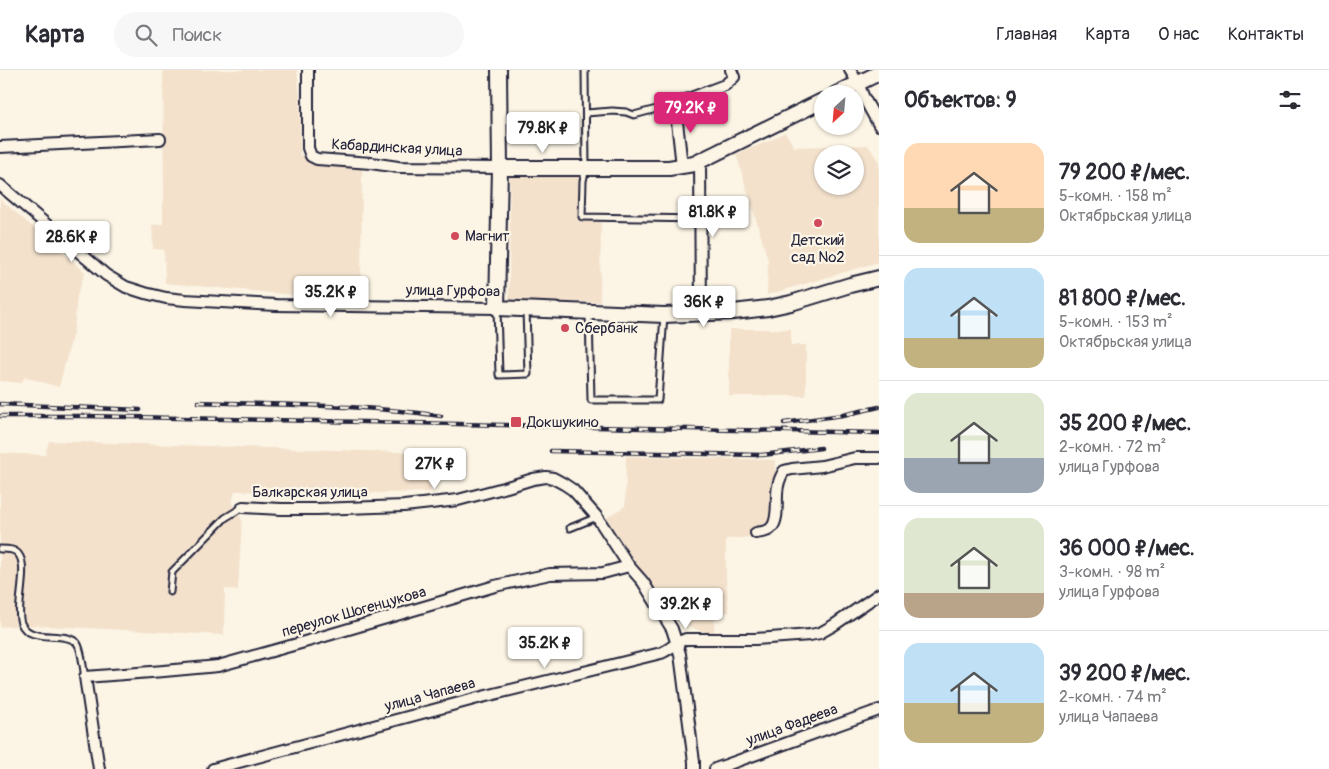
<!DOCTYPE html>
<html lang="ru">
<head>
<meta charset="utf-8">
<style>
	:root { --surface:#fff; --page:#f7f7f7; --text:#2b2b33; --muted:#7c7c81; --line:#e1e1e2; --accent:#db2777 }
	body { margin:0; font-family:Pangolin,sans-serif; background:var(--page); color:var(--text); height:100vh; display:flex; flex-direction:column; font-size:19px; white-space:nowrap }
	* { box-sizing:border-box; margin:0 }
	p { font-size:16px; color:var(--muted) }
	.icon { flex:none; width:28px; height:28px; fill:none; stroke:currentColor; stroke-width:2; stroke-linecap:round; stroke-linejoin:round }
	.map { position:relative; flex:1; overflow:hidden }
	.sheet { display:flex; flex-direction:column; background:var(--surface); width:450px }
	.sheet>* { flex:none }
	.needle { width:32px; rotate:206deg }
	.tools { position:absolute; left:814px; top:15px; display:grid; gap:10px }
	.tools a { display:grid; place-items:center; width:50px; height:50px; border-radius:50%; background:var(--surface); box-shadow:0 1px 4px #0004; font-size:25px }
	.price { position:absolute; translate:-50% -42px; padding:0 11px; border-radius:5px; background:#fff; color:#222; font-size:16px; line-height:32px; filter:drop-shadow(0 1px 2px #0008) }
	.price::after { content:''; position:absolute; left:50%; top:30px; width:15px; height:11px; margin-left:-8px; background:inherit; clip-path:polygon(0 0,100% 0,50% 100%) }
	.price.current { background:var(--accent); color:#fff }
	ul { padding:0; list-style:none }
	li { display:flex; align-items:center; gap:15px; height:125px; padding:0 25px }
	li+li { border-top:1px solid var(--line) }
	li span { display:grid; place-items:center; flex:none; width:140px; height:100px; border-radius:15px; color:#555 }
	li>.icon { margin-inline-start:auto }
	span .icon { width:60px; height:60px; fill:#fffc; stroke-width:1 }
	li b { font-size:21px }
	h2 { display:flex; justify-content:space-between; align-items:center; height:60px; padding:0 25px; font-size:21px }
	header { display:flex; align-items:center; gap:30px; box-sizing:border-box; height:70px; padding:0 25px; background:var(--surface); border-bottom:1px solid var(--line) }
	header strong { font-size:24px }
	nav { display:flex; gap:28px; margin-inline-start:auto; font-size:18px }
	.search { width:350px; height:45px; background:var(--page); display:flex; align-items:center; gap:12px; box-sizing:border-box; padding:0 18px; border-radius:28px; color:var(--muted); font-size:19px }
	main { display:flex; flex:1; min-height:0 }
	.map>svg:first-child { display:block }
	.built { fill:#f3e1cc; fill-rule:evenodd }
	.lines { fill:none; stroke-linecap:round; stroke-linejoin:round }
	.lane-casing { stroke:#22223b; stroke-width:9 }
	.street-casing { stroke:#22223b; stroke-width:14 }
	.secondary-casing { stroke:#22223b; stroke-width:18 }
	.lane { stroke:#fcf5e5; stroke-width:5 }
	.street { stroke:#fcf5e5; stroke-width:10 }
	.secondary { stroke:#fcf5e5; stroke-width:14 }
	.rail-casing { stroke:#22223b; stroke-width:4.5 }
	.rail { stroke:#fcf5e5; stroke-width:2.5; stroke-dasharray:8; stroke-linecap:butt }
	.poi-dot { fill:#d1495b; stroke:#fcf5e5; stroke-width:2 }
	.labels { text-anchor:middle; dominant-baseline:central; stroke-width:4.5; stroke-linejoin:round; paint-order:stroke }
	.street-label { font-size:15px; fill:#22223b; stroke:#fcf5e5 }
	.poi-label { font-size:15px; fill:#22223b; stroke:#fcf5e5; text-anchor:start }
</style>
</head>
<body>
<header>
<strong>Карта</strong>
<div class="search"><svg class="icon" aria-label="search" viewBox="0 0 24 24"><circle cx="10" cy="10" r="6"/><path d="M15 15l6 6"/></svg>Поиск</div>
<nav><a>Главная</a><a>Карта</a><a>О нас</a><a>Контакты</a></nav>
</header>
<main>
<div class="map">
<svg width="879" height="699" viewBox="0 0 879 699">
	<rect width="100%" height="100%" fill="#fcf5e5"/>
	<filter id="ink" filterUnits="userSpaceOnUse"><feTurbulence type="fractalNoise" baseFrequency=".02" numOctaves="2"/><feDisplacementMap in="SourceGraphic" scale="10" xChannelSelector="R" yChannelSelector="G"/><feConvolveMatrix kernelMatrix="1 2 1 2 8 2 1 2 1" color-interpolation-filters="sRGB"/></filter>
	<g filter="url(#ink)">
		<path class="built" d="M163 0H297L300 27V84L311 92 362 96 361 229 304 226 165 213 164 180 153 179 152 155 163 154V133L164 132Z
			M785 62 794 77 868 75 879 92V192L767 225 768 190 736 84 771 70ZM822 84H855V116H822Z
			M510 107H580V151L601 152 600 232 509 231Z
			M0 129 85 202 77 226 74 259 59 317 25 307 21 313 0 311Z
			M729 259H791V275H806V326H729Z
			M49 371 429 383 430 422 338 424 235 421 232 433 242 450 238 520 225 519 224 565 26 555 0 557V383L45 385Z
			M626 386 775 390V407L770 448 762 458 752 459 751 467 726 469V507L729 542 715 543 714 564 695 559 673 549 606 448 625 436Z"/>
		<g class="lines">
			<defs>
				<path id="lane" d="M585 0 586 98 583 111 582 147 700 149
					M586 43 612 41 626 42 634 45 675 34
					M497 238 499 305 528 304 526 240
					M589 243 591 330H658L664 245
					M570 458 597 447
					M0 479C4 479 8 479 12 480 34 486 14 535 21 553 29 574 64 560 77 573 82 579 83 599 85 607
					M170 522 172 502 225 448 243 437"/>
				<path id="street" d="M308 0V78L311 86 317 89 371 93 398 97 500 98
					M850 0 858 13 864 28 879 55
					M0 77 160 69
					M700 91 701 244
					M682 96 675 34 725 15 734 7 731 0
					M0 115 106 205 126 217 145 223 166 228 185 230 276 235 497 238
					M243 437 281 439H317L404 436 458 430 507 417 533 409 546 407 553 408 564 414 573 420 597 447 629 496 643 512 672 559 680 584 694 692V699
					M756 463C761 462 768 462 771 458 780 450 775 427 778 416 779 410 781 406 784 401L792 399 822 396 855 388H879
					M99 699 85 607 164 601 218 596 308 571 495 516 550 504 603 503 629 496
					M213 699 478 628 661 583C671 579 676 572 686 569H755L810 565 820 563 834 555 879 524
					M715 699 879 640"/>
				<path id="secondary" d="M499 0 500 98 497 238 664 245 733 242 768 238 791 233 850 215 879 208
					M836 24 879 3
					M500 98H669L694 94 700 91 822 31"/>
			</defs>
			<use href="#lane" class="lane-casing"/>
			<use href="#street" class="street-casing"/>
			<use href="#secondary" class="secondary-casing"/>
			<use href="#lane" class="lane"/>
			<use href="#street" class="street"/>
			<use href="#secondary" class="secondary"/>
			<defs>
				<path id="rail" d="M198 332C279 335 361 334 441 346
					M0 334 140 340
					M0 346H84L879 363
					M784 353 843 345 879 337
					M551 381 762 385 821 378"/>
			</defs>
			<use href="#rail" class="rail-casing"/>
			<use href="#rail" class="rail"/>
		</g>
	</g>
	<g class="poi-dot">
		<circle cx="818" cy="153" r="5"/>
		<circle cx="455" cy="166" r="5"/>
		<circle cx="565" cy="258" r="5"/>
		<rect x="510" y="346" width="12" height="12" rx="2.5"/>
	</g>
	<g class="labels">
		<g class="street-label">
			<text transform="translate(397 78) rotate(3)">Кабардинская улица</text>
			<text transform="translate(453 221) rotate(1)">улица Гурфова</text>
			<text x="310" y="422">Балкарская улица</text>
			<text transform="translate(354 542) rotate(-16)">переулок Шогенцукова</text>
			<text transform="translate(430 625) rotate(-15)">улица Чапаева</text>
			<text transform="translate(792 655) rotate(-20)">улица Фадеева</text>
		</g>
		<g class="poi-label">
			<text x="465" y="166">Магнит</text>
			<text x="818" y="170" text-anchor="middle">Детский<tspan x="818" dy="17">сад №2</tspan></text>
			<text x="575" y="258">Сбербанк</text>
			<text x="527" y="352">Докшукино</text>
		</g>
	</g>
</svg>
<div class="tools">
<a><svg class="needle" viewBox="-14 -14 28 28"><path d="M0-13l5 13h-10z" fill="#e53935"/><path d="M0 13l5-13h-10z" fill="#7c7c81"/></svg></a>
<a><svg class="icon" aria-label="layers" viewBox="0 0 24 24"><path d="M12 4l9 5-9 5-9-5zM3 14l9 5 9-5"/></svg></a>
</div>
<b class="price current" style="left:691px;top:64px">79.2K ₽</b>
<b class="price" style="left:543px;top:84px">79.8K ₽</b>
<b class="price" style="left:713px;top:168px">81.8K ₽</b>
<b class="price" style="left:72px;top:193px">28.6K ₽</b>
<b class="price" style="left:331px;top:248px">35.2K ₽</b>
<b class="price" style="left:704px;top:258px">36K ₽</b>
<b class="price" style="left:435px;top:420px">27K ₽</b>
<b class="price" style="left:686px;top:560px">39.2K ₽</b>
<b class="price" style="left:545px;top:599px">35.2K ₽</b>
</div>
<section class="sheet">
<h2>Объектов: 9<svg class="icon" aria-label="filters" viewBox="0 0 24 24"><path d="M4 7h16M4 17h16"/><circle cx="9" cy="7" r="2"/><circle cx="15" cy="17" r="2"/></svg></h2>
<ul>
<li><span style="background:linear-gradient(#ffd9b3 65%,#c2b280 0)"><svg class="icon" aria-label="home" viewBox="0 0 24 24"><path d="M3 11l9-7 9 7M6 9v11h12V9"/></svg></span><div><b>79 200 ₽/мес.</b><p>5-комн. · 158 m²</p><p>Октябрьская улица</p></div></li>
<li><span style="background:linear-gradient(#bfe0f5 70%,#c2b280 0)"><svg class="icon" aria-label="home" viewBox="0 0 24 24"><path d="M3 11l9-7 9 7M6 9v11h12V9"/></svg></span><div><b>81 800 ₽/мес.</b><p>5-комн. · 153 m²</p><p>Октябрьская улица</p></div></li>
<li><span style="background:linear-gradient(#dfe7d0 65%,#9aa5b1 0)"><svg class="icon" aria-label="home" viewBox="0 0 24 24"><path d="M3 11l9-7 9 7M6 9v11h12V9"/></svg></span><div><b>35 200 ₽/мес.</b><p>2-комн. · 72 m²</p><p>улица Гурфова</p></div></li>
<li><span style="background:linear-gradient(#dfe7d0 75%,#b9a48a 0)"><svg class="icon" aria-label="home" viewBox="0 0 24 24"><path d="M3 11l9-7 9 7M6 9v11h12V9"/></svg></span><div><b>36 000 ₽/мес.</b><p>3-комн. · 98 m²</p><p>улица Гурфова</p></div></li>
<li><span style="background:linear-gradient(#bfe0f5 60%,#c2b280 0)"><svg class="icon" aria-label="home" viewBox="0 0 24 24"><path d="M3 11l9-7 9 7M6 9v11h12V9"/></svg></span><div><b>39 200 ₽/мес.</b><p>2-комн. · 74 m²</p><p>улица Чапаева</p></div></li>
</ul>
</section>
</main>
</body>
</html>
